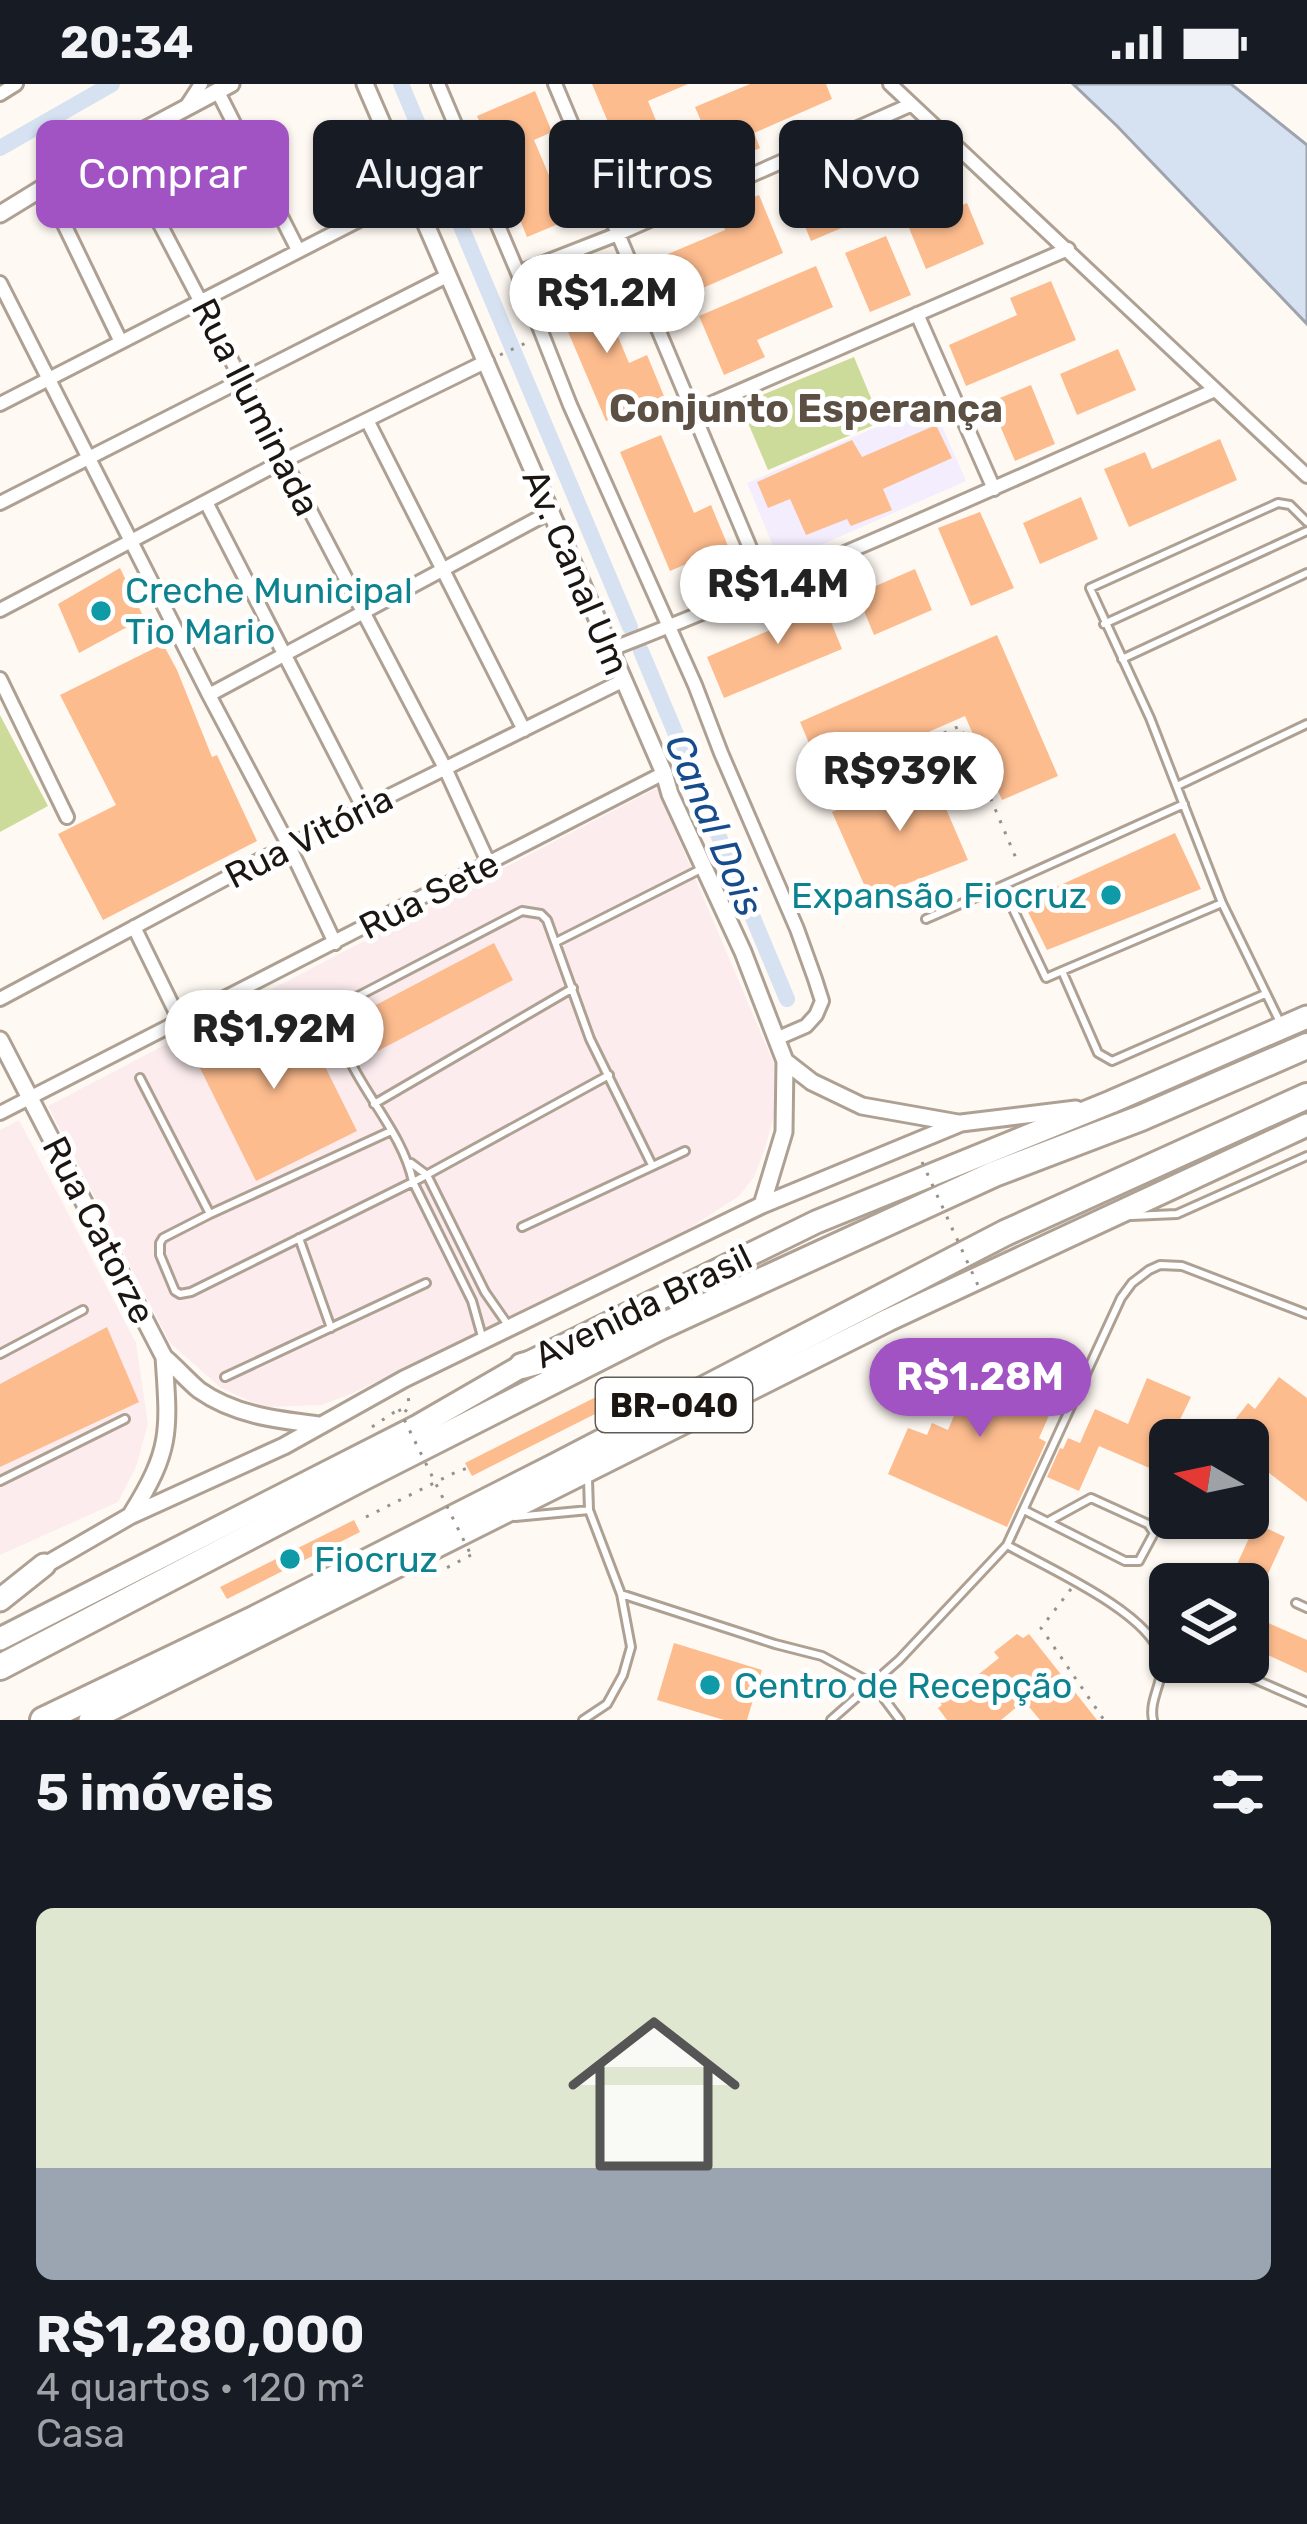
<!DOCTYPE html>
<html lang="pt">
<head>
<meta charset="utf-8">
<style>
	:root { --surface:#171b24; --page:#242831; --text:#f1f3f6; --muted:#9ea1a6; --accent:#a153c4 }
	body { margin:0; font-family:Rubik,sans-serif; background:var(--page); color:var(--text); height:100vh; display:flex; flex-direction:column; font-size:45px; white-space:nowrap }
	* { box-sizing:border-box; margin:0 }
	p { font-size:39px; color:var(--muted) }
	.icon { flex:none; width:66px; height:66px; fill:none; stroke:currentColor; stroke-width:2; stroke-linecap:round; stroke-linejoin:round }
	.map { position:relative; height:1636px; overflow:hidden }
	.side { display:flex; flex-direction:column; background:var(--surface); flex:1 }
	.side>* { flex:none }
	.guide { position:absolute; left:36px; top:36px; width:1236px; height:108px; display:flex; gap:24px }
	.needle { width:78px; rotate:279deg }
	.buttons { position:absolute; left:1149px; top:1335px; display:grid; gap:24px }
	.buttons a { display:grid; place-items:center; width:120px; height:120px; border-radius:18px; background:var(--surface); box-shadow:0 3px 9px #0004; font-size:60px }
	.price { position:absolute; translate:-50% -102px; padding:0 27px; border-radius:42px; background:#fff; color:#222; font-size:39px; line-height:78px; filter:drop-shadow(0 3px 6px #0008) }
	.price::after { content:''; position:absolute; left:50%; top:72px; width:36px; height:27px; margin-left:-18px; background:inherit; clip-path:polygon(0 0,100% 0,50% 100%) }
	.price.on { background:var(--accent); color:#fff }
	ul { padding:0; list-style:none }
	li { display:grid; align-content:center; gap:24px; height:636px; padding:0 36px }
	li span { display:grid; place-items:center; height:372px; border-radius:18px; color:#555 }
	li>.icon { margin-inline-start:auto }
	span .icon { width:216px; height:216px; fill:#fffc; stroke-width:1 }
	li b { font-size:51px }
	h2 { display:flex; justify-content:space-between; align-items:center; height:144px; padding:0 36px; font-size:51px }
	.chip { padding:0 42px; border-radius:18px; background:var(--surface); box-shadow:0 3px 9px #0004; font-size:42px; line-height:108px }
	.chip.on { background:var(--accent); color:#fff }
	.status { display:flex; justify-content:space-between; align-items:center; height:84px; padding:0 60px; background:var(--surface); direction:ltr }
	.status svg { height:33px; fill:currentColor }
	.map>svg:first-child { display:block }
	.industrial { fill:#fcecee }
	.education { fill:#f4edfe }
	.green { fill:#cddb9a }
	.water { fill:#d6e1f1; stroke:#9ea4ae; stroke-width:3 }
	.lines { fill:none; stroke-linecap:round; stroke-linejoin:round }
	.canal { stroke:#d6e1f1; stroke-width:16 }
	.building { fill:#fdbc8e }
	.service-casing { stroke:#aea193; stroke-width:12 }
	.minor-casing { stroke:#aea193; stroke-width:18 }
	.tertiary-casing { stroke:#aea193; stroke-width:21 }
	.trunk-casing { stroke:#aea193; stroke-width:27 }
	.motorway-casing { stroke:#aea193; stroke-width:30 }
	.path { stroke:#96918b; stroke-width:3; stroke-dasharray:3 9; stroke-linecap:butt }
	.service { stroke:#fff; stroke-width:6 }
	.minor { stroke:#fff; stroke-width:12 }
	.tertiary { stroke:#fff; stroke-width:15 }
	.trunk { stroke:#fff; stroke-width:21 }
	.motorway { stroke:#fff; stroke-width:24 }
	.path-bridge { stroke:#96918b; stroke-width:3; stroke-dasharray:3 9; stroke-linecap:butt }
	.culture-dot { fill:#0f9aa8; stroke:#fff; stroke-width:4.5 }
	.labels { text-anchor:middle; dominant-baseline:central; stroke-width:10; stroke-linejoin:round; paint-order:stroke }
	.shield { fill:#fff; stroke:#5f5c58; stroke-width:3 }
	.shield-label { font-size:33px; font-weight:bold; fill:#1b1611 }
	.street-label { font-size:36px; fill:#1b1611; stroke:#fff }
	.culture-label { font-size:36px; fill:#0d838f; stroke:#fff; text-anchor:start }
	.neighbourhood-label { font-size:39px; font-weight:bold; fill:#5c5044; stroke:#fff }
	.water-label { font-size:39px; font-style:italic; fill:#164c8c; stroke:#fff }
</style>
</head>
<body>
<div class="status"><b>20:34</b><svg viewBox="0 0 49 12"><path d="M0 12V9h3v3zM5 12V6h3v6zM10 12V3h3v9zM15 12V0h3v12zM26 1h20v11H26zM47 4h2v5h-2z"/></svg></div>
<div class="map">
<svg width="1307" height="1636" viewBox="0 0 1307 1636">
	<rect width="100%" height="100%" fill="#fff9f3"/>
	<path class="industrial" d="M657 704 774 980 777 1022 765 1064 754 1093 739 1112 688 1145 353 1309 322 1321 263 1323 221 1304 170 1259 48 1022Z
		M19 1036 136 1259 148 1340 136 1383 118 1418 0 1471V1046Z"/>
	<path class="education" d="M932 319 966 397 780 479 747 399Z"/>
	<path class="green" d="M854 273 881 338 768 386 740 320Z
		M0 631 48 722 0 748Z"/>
	<path class="water" d="M1073 0H1231L1307 61V240L1117 42Z"/>
	<g class="lines">
		<path class="canal" d="M401 0 630 543
			M0 64 112 0
			M641 567 787 915"/>
	</g>
	<path class="building" d="M592 0H688L648 17 657 39 665 36 682 77 624 102 607 61 616 57Z
		M750 0H826L832 15 754 49 760 64 720 82 695 23Z
		M535 7 552 48 534 56 568 136 527 153 477 32Z
		M899 50 924 109 898 119 873 61Z
		M860 88 877 129 811 157 794 116Z
		M759 111 783 169 673 217 656 175 725 146 718 128Z
		M967 119 984 160 926 185 909 144Z
		M886 152 911 211 870 228 845 169Z
		M816 182 833 223 757 256 765 273 724 291 699 232Z
		M1051 197 1076 256 966 302 949 261 1017 231 1010 214Z
		M596 200 629 279 647 271 664 312 606 337 555 217Z
		M1118 265 1136 306 1077 331 1060 290Z
		M1031 301 1055 360 1015 377 990 318Z
		M936 341 952 374 883 405 892 426 851 442 847 435 806 451 790 415 768 424 757 398 852 356 862 373Z
		M661 351 694 429 711 421 728 462 670 487 620 368Z
		M1220 355 1237 396 1129 443 1104 385 1145 368 1152 385Z
		M1081 413 1098 455 1040 480 1023 439Z
		M980 428 1014 504 971 522 938 444Z
		M120 484 144 534 79 569 58 520Z
		M915 485 932 526 874 551 857 510Z
		M818 506 842 565 724 614 707 573 784 540 777 523Z
		M997 551 1058 692 1002 716 965 632 824 694 800 638Z
		M163 560 177 586 212 673 217 671 257 757 103 836 58 750 116 721 60 611Z
		M929 685 968 776 870 814 832 728Z
		M1175 749 1201 805 1047 866 1023 818Z
		M494 859 513 896 374 969 355 932Z
		M293 918 357 1047 256 1097 192 968Z
		M107 1243 139 1318 0 1383V1300Z
		M954 1263 1059 1309 1039 1354 1046 1358 1007 1443 888 1390 908 1344 927 1351 932 1339 948 1346 965 1305 940 1294Z
		M1279 1293 1307 1314V1418L1248 1373V1356H1219L1248 1319 1255 1325Z
		M1147 1294 1191 1313 1170 1356V1393L1099 1362 1079 1407 1047 1393 1060 1364 1063 1365 1068 1354 1080 1359 1095 1325 1128 1340Z
		M598 1312 605 1325 472 1392 465 1379Z
		M354 1436 360 1448 227 1515 220 1503Z
		M1256 1439 1285 1453 1261 1505 1232 1491Z
		M1255 1533 1307 1556V1589L1248 1562V1548Z
		M1017 1550 1023 1554 1029 1550 1097 1636H1040L1024 1617 1001 1636H947L938 1624 942 1621 935 1613 963 1590 969 1598 999 1574 994 1568Z
		M674 1559 762 1586 747 1636H724L657 1616Z"/>
	<g class="lines">
		<defs>
			<path id="service" d="M1104 540 1307 447
				M1122 575 1307 489
				M1177 702 1307 640
				M1222 819 1062 887 1098 969 1112 977 1265 910
				M926 835 1002 802
				M556 858 703 784
				M1062 887 1046 894 1002 802 1184 720
				M1278 934 1222 819 1150 634 1090 504 1278 419 1290 421 1307 438
				M140 994 210 1130
				M374 1020 573 904
				M391 1047 210 1130 163 1154 160 1159V1171L175 1207 180 1210 191 1208 419 1095 609 991
				M411 1079 427 1091 485 1208 508 1241
				M1131 1132 1177 1130 1307 1072
				M522 1143 685 1067
				M299 1154 331 1244
				M483 1256 472 1217 413 1098C402 1046 358 1006 341 955 337 943 340 930 345 919L522 827 541 830 547 836 590 955 652 1081
				M0 1270 83 1226
				M225 1293 426 1199
				M0 1397 125 1335
				M1024 1426 1125 1477H1139L1154 1449 1148 1440 1091 1414 1049 1437
				M515 1433 589 1426
				M1007 1461C1046 1483 1148 1528 1160 1571 1167 1595 1148 1614 1153 1636
				M621 1510 775 1560 822 1572 873 1600 900 1636
				M1296 1519 1307 1524
				M1150 1549 1170 1558
				M1215 1578 1307 1618
				M583 1636 607 1620 623 1591 631 1563 621 1510 589 1426 588 1395
				M831 1636 899 1576 1007 1461 1121 1214 1132 1199 1149 1186 1160 1181 1182 1182 1307 1230"/>
			<path id="minor" d="M438 0 518 189 570 321 695 601 721 669 797 845 815 895 822 917 816 931 806 942 776 955
				M555 0 766 502
				M890 0 1307 392
				M217 6 298 166
				M0 10 16 0
				M186 23 201 0
				M118 60 445 684 489 780
				M46 103 120 256
				M518 189 618 150 910 21
				M0 199 209 611 289 762 335 859
				M917 230 994 405
				M0 320 412 109
				M694 327 1068 165
				M367 336 524 646
				M206 418 364 725
				M0 419 449 191
				M0 526 285 376 487 277
				M609 566C814 486 1014 395 1215 306
				M0 595 67 733
				M209 611 550 428
				M134 843 180 937
				M0 915 260 776 622 597
				M0 1029 664 689"/>
			<path id="tertiary" d="M365 0 664 689 670 710 743 868 785 977 784 1048 762 1121
				M0 130 88 76 231 0
				M0 956 164 1273C176 1283 187 1296 199 1306 234 1331 278 1336 319 1341
				M785 977 812 998 862 1022 958 1039
				M132 1429C172 1365 169 1346 164 1273
				M40 1484 130 1432 284 1362 404 1295 762 1121 961 1039 1076 1025"/>
			<path id="trunk" d="M0 1516 44 1481
				M0 1555 418 1342 522 1282 816 1138 1111 1018 1307 933
				M90 1636 888 1236 1307 1041"/>
			<path id="motorway" d="M522 1282 604 1259
				M0 1583 362 1394 658 1244 994 1090 1141 1034 1307 962
				M43 1636 256 1534 556 1382 1005 1149 1307 1012"/>
		</defs>
		<use href="#service" class="service-casing"/>
		<use href="#minor" class="minor-casing"/>
		<use href="#tertiary" class="tertiary-casing"/>
		<use href="#trunk" class="trunk-casing"/>
		<use href="#motorway" class="motorway-casing"/>
		<path class="path" d="M500 271 530 257
			M882 668 885 675 960 642 1018 779
			M405 1328 409 1322 408 1309
			M372 1343 399 1325
			M366 1433 456 1388 473 1382
			M428 1487 431 1492 471 1471
			M1071 1505 1041 1544 1104 1636"/>
		<use href="#service" class="service"/>
		<use href="#minor" class="minor"/>
		<use href="#tertiary" class="tertiary"/>
		<use href="#trunk" class="trunk"/>
		<use href="#motorway" class="motorway"/>
		<path class="path-bridge" d="M922 1078 981 1208
			M399 1325 471 1471"/>
	</g>
	<g class="culture-dot">
		<circle cx="101" cy="527" r="12"/>
		<circle cx="1111" cy="811" r="12"/>
		<circle cx="290" cy="1475" r="12"/>
		<circle cx="710" cy="1601" r="12"/>
	</g>
	<g class="labels">
		<rect class="shield" x="596" y="1294" width="156" height="54" rx="9"/>
		<g class="shield-label">
			<text x="674" y="1321">BR-040</text>
		</g>
		<g class="street-label">
			<text transform="translate(256 323) rotate(63)">Rua Iluminada</text>
			<text transform="translate(576 488) rotate(67)">Av. Canal Um</text>
			<text transform="translate(309 753) rotate(-27)">Rua Vitória</text>
			<text transform="translate(429 811) rotate(-27)">Rua Sete</text>
			<text transform="translate(99 1146) rotate(63)">Rua Catorze</text>
			<text transform="translate(643 1222) rotate(-26)">Avenida Brasil</text>
		</g>
		<g class="culture-label">
			<text x="125" y="506">Creche Municipal<tspan x="125" dy="41">Tio Mario</tspan></text>
			<text x="1087" y="811" text-anchor="end">Expansão Fiocruz</text>
			<text x="314" y="1475">Fiocruz</text>
			<text x="734" y="1601">Centro de Recepção</text>
		</g>
		<g class="neighbourhood-label">
			<text x="806" y="325">Conjunto Esperança</text>
		</g>
		<g class="water-label">
			<text transform="translate(714 741) rotate(67)">Canal Dois</text>
		</g>
	</g>
</svg>
<div class="buttons">
<a><svg class="needle" viewBox="-14 -14 28 28"><path d="M0-13l5 13h-10z" fill="#e53935"/><path d="M0 13l5-13h-10z" fill="#9ea1a6"/></svg></a>
<a><svg class="icon" aria-label="layers" viewBox="0 0 24 24"><path d="M12 4l9 5-9 5-9-5zM3 14l9 5 9-5"/></svg></a>
</div>
<b class="price" style="left:607px;top:272px">R$1.2M</b>
<b class="price" style="left:778px;top:563px">R$1.4M</b>
<b class="price" style="left:900px;top:750px">R$939K</b>
<b class="price" style="left:274px;top:1008px">R$1.92M</b>
<b class="price on" style="left:980px;top:1356px">R$1.28M</b>
<div class="guide">
<a class="chip on">Comprar</a>
<a class="chip">Alugar</a>
<a class="chip">Filtros</a>
<a class="chip">Novo</a>
</div>
</div>
<section class="side">
<h2>5 imóveis<svg class="icon" aria-label="filters" viewBox="0 0 24 24"><path d="M4 7h16M4 17h16"/><circle cx="9" cy="7" r="2"/><circle cx="15" cy="17" r="2"/></svg></h2>
<ul>
<li><span style="background:linear-gradient(#dfe7d0 70%,#9aa5b1 0)"><svg class="icon" aria-label="home" viewBox="0 0 24 24"><path d="M3 11l9-7 9 7M6 9v11h12V9"/></svg></span><div><b>R$1,280,000</b><p>4 quartos · 120 m²</p><p>Casa</p></div></li>
</ul>
</section>
</body>
</html>
